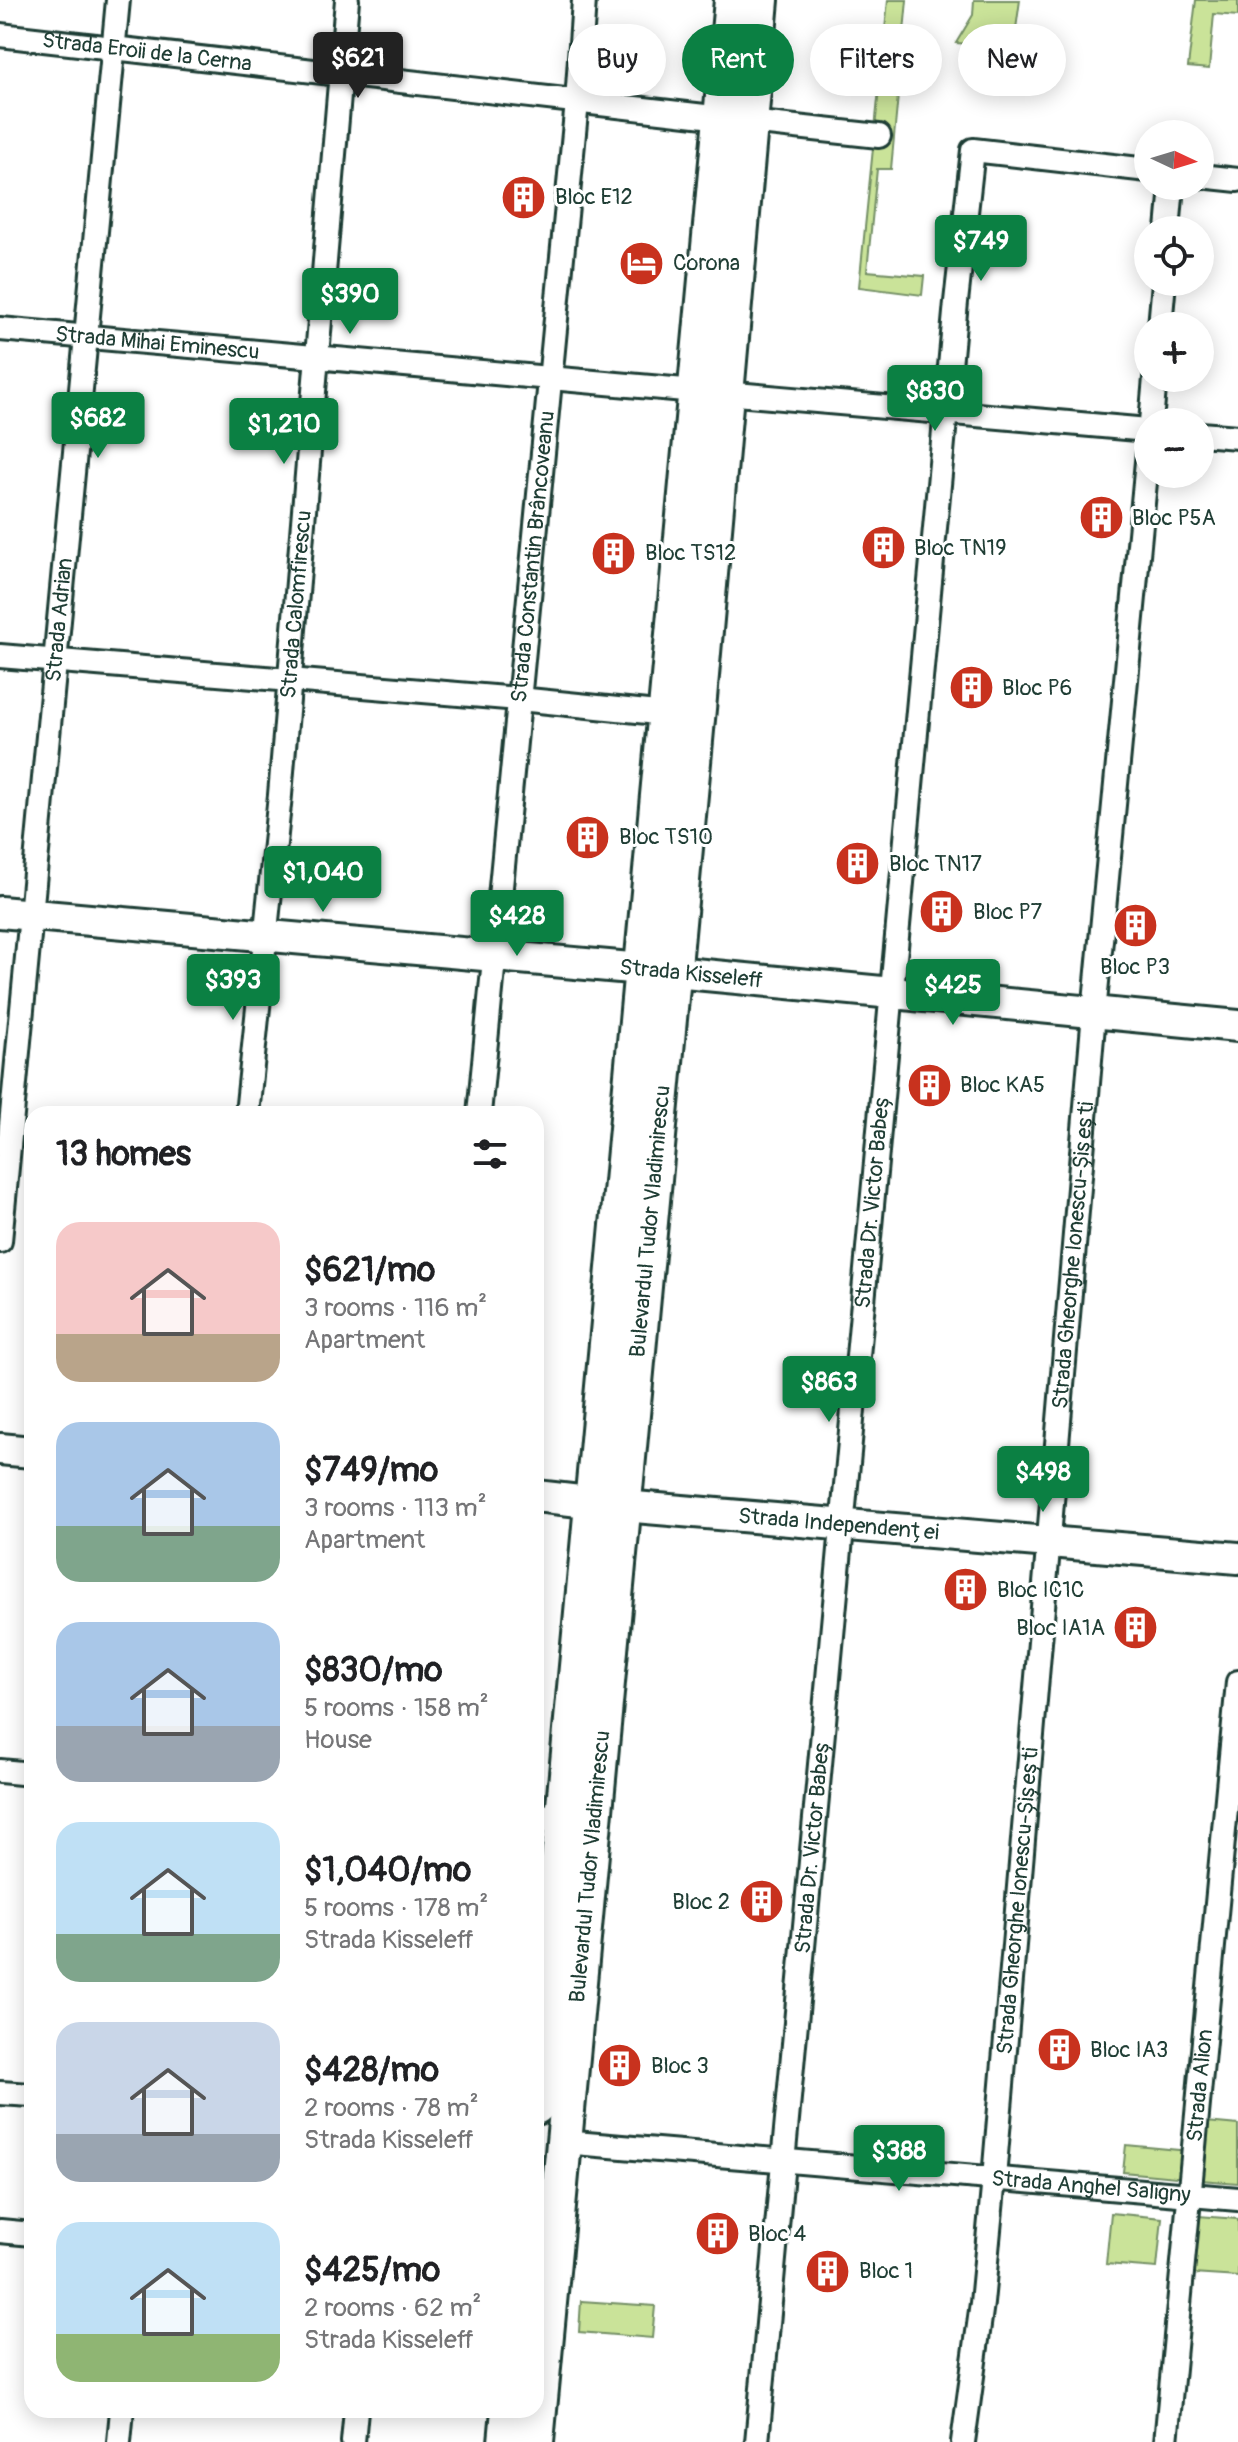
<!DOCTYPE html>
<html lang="en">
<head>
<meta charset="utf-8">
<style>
	:root { --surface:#fff; --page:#f2f2f2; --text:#202124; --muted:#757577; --accent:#0b8043 }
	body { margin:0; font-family:Pangolin,sans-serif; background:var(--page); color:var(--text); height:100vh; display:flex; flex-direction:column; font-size:30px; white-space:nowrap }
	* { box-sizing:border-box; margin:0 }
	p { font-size:26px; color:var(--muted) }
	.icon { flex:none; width:44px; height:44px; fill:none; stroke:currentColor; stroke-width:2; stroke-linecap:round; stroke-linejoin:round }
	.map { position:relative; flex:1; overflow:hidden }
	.side { position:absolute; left:24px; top:1106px; width:520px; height:1312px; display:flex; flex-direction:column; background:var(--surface); border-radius:24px; box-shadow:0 4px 20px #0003 }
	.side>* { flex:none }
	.banner { position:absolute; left:568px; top:24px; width:550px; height:72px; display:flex; gap:16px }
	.needle { width:52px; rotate:94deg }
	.tools { position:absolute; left:1134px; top:120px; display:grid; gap:16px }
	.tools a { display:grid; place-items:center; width:80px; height:80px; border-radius:50%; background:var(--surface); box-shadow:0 4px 20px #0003; font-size:40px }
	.price { position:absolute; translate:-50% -68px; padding:0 18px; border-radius:8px; background:var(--accent); color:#fff; font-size:26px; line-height:52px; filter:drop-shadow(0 2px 4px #0008) }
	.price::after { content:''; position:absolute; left:50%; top:48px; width:24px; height:18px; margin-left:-12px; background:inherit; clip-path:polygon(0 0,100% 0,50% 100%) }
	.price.on { background:#222; color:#fff }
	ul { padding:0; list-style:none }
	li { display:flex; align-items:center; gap:24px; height:200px; padding:0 32px }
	li span { display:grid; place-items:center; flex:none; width:224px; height:160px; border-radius:24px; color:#555 }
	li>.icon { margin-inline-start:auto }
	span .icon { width:96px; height:96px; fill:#fffc; stroke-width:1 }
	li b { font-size:34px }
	h2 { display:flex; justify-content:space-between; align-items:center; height:96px; padding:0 32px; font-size:34px }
	.tag { padding:0 28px; border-radius:36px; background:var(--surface); box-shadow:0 4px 20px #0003; font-size:28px; line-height:72px }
	.tag.on { background:var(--accent); color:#fff }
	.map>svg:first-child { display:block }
	.green { fill:#cae399; stroke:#749066; stroke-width:2 }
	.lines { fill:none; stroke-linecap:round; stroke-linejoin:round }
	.street-casing { stroke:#1f3d34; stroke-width:28 }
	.secondary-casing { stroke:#1f3d34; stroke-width:36 }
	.primary-casing { stroke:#1f3d34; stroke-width:40 }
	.street { stroke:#fff; stroke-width:22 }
	.secondary { stroke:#fff; stroke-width:30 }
	.primary { stroke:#fff; stroke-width:34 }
	.labels { text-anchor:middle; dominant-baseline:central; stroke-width:6; stroke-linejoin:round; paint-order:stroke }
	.street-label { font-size:22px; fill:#1f3d34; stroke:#fff }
	.poi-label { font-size:22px; fill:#1f3d34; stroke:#fff; text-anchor:start }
</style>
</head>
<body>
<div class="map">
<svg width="1238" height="2442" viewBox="0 0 1238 2442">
	<rect width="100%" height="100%" fill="#fff"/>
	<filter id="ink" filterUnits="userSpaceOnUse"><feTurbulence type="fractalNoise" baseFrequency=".0125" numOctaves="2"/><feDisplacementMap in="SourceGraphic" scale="16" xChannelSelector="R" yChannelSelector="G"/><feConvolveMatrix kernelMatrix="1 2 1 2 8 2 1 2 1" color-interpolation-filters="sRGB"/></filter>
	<g filter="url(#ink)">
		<path class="green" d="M888 0H907L891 169H877L867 271 924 276 922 295 859 287Z
			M974 0H1020L1015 36 1005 46 956 43 973 15Z
			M1196 0H1238V16L1214 14 1209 69 1188 67Z
			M1206 2122 1238 2125V2183L1201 2180Z
			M1126 2145 1189 2151 1186 2178 1123 2172Z
			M1111 2213 1162 2218 1157 2268 1106 2264Z
			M1198 2216 1238 2219V2277L1193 2274Z
			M581 2301 655 2306 652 2338 579 2332Z"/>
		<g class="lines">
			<defs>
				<g id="street">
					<path id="s1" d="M0 35 722 118"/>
					<path d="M750 122 879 136"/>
					<path d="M1200 176 1238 180"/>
					<path d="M1168 230 1172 186"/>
					<path d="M1160 326 1164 282"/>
					<path id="s2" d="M0 329 696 391"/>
					<path d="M725 393 1148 430"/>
					<path d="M1151 422 1155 378"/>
					<path d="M1200 434 1238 437"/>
					<path d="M0 656 519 699 667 714"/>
					<path id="s3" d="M247 1114 280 795 347 0"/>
					<path id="s4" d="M479 1114 577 102 584 0"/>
					<path id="s5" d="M0 1241 118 0"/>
					<path d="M0 1771 32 1774"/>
					<path d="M536 1815 565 1817"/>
					<path d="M0 2093 32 2095"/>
					<path id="s6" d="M563 2142 1238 2199"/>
					<path d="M0 2231 32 2234"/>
					<path d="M119 2442 122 2410"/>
					<path d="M353 2442 356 2410"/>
					<path id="s7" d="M757 2442 956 302 973 150 1148 170"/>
					<path id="s8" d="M963 2442 982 2303 994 2178 1094 1013 1148 451"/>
					<path id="s9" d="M1166 2442 1238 1682"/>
				</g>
				<g id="secondary">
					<path id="s10" d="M0 912 642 969 1238 1026"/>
					<path d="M0 1449 32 1452"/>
					<path id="s11" d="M536 1496 623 1506 1238 1558"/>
				</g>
				<g id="primary">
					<path d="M536 2107 732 0"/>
					<path d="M506 2442 509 2410"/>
					<path id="s12" d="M536 2442 699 698 761 0"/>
				</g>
			</defs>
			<use href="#street" class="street-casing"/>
			<use href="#secondary" class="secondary-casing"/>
			<use href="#primary" class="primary-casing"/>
			<use href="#street" class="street"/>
			<use href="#secondary" class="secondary"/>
			<use href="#primary" class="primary"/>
		</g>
	</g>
	<defs>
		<symbol id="building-disc" viewBox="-11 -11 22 22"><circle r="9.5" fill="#c8321e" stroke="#fff"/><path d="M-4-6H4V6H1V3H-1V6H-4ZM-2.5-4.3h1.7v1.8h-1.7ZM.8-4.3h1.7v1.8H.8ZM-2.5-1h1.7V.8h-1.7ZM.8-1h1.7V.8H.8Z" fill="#fff"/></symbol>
		<symbol id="hotel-disc" viewBox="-11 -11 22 22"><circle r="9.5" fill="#c8321e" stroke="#fff"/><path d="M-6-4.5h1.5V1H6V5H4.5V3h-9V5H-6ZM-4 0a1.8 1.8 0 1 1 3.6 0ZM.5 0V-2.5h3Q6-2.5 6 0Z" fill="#fff"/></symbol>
	</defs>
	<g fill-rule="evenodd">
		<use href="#building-disc" x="498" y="172" width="51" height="51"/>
		<use href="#hotel-disc" x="616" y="238" width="51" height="51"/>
		<use href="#building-disc" x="1076" y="492" width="51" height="51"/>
		<use href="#building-disc" x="858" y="522" width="51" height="51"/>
		<use href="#building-disc" x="588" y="528" width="51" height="51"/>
		<use href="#building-disc" x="946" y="662" width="51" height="51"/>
		<use href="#building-disc" x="562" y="812" width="51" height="51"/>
		<use href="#building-disc" x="832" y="838" width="51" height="51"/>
		<use href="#building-disc" x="916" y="886" width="51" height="51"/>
		<use href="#building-disc" x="1110" y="900" width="51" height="51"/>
		<use href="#building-disc" x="904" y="1060" width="51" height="51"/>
		<use href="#building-disc" x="940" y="1564" width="51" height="51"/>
		<use href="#building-disc" x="1110" y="1602" width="51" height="51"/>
		<use href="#building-disc" x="736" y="1876" width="51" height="51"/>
		<use href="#building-disc" x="1034" y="2024" width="51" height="51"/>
		<use href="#building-disc" x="594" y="2040" width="51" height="51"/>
		<use href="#building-disc" x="692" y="2208" width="51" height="51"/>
		<use href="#building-disc" x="802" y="2246" width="51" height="51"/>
	</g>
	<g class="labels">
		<g class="street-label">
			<text stroke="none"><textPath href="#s1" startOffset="148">Strada Eroii de la Cerna</textPath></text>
			<text stroke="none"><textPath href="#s2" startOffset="158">Strada Mihai Eminescu</textPath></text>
			<text stroke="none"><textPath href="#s4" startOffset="560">Strada Constantin Brâncoveanu</textPath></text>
			<text stroke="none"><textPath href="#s3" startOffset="512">Strada Calomfirescu</textPath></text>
			<text stroke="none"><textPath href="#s5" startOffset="624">Strada Adrian</textPath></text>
			<text stroke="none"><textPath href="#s10" startOffset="694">Strada Kisseleff</textPath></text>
			<text stroke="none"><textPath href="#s7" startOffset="1246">Strada Dr. Victor Babeș</textPath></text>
			<text stroke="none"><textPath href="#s12" startOffset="1226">Bulevardul Tudor Vladimirescu</textPath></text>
			<text stroke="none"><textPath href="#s8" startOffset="1192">Strada Gheorghe Ionescu-Șișești</textPath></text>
			<text stroke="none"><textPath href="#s11" startOffset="304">Strada Independenței</textPath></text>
			<text stroke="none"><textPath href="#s7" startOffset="598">Strada Dr. Victor Babeș</textPath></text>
			<text stroke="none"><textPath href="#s12" startOffset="578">Bulevardul Tudor Vladimirescu</textPath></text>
			<text stroke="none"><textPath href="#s8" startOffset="544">Strada Gheorghe Ionescu-Șișești</textPath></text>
			<text stroke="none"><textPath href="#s9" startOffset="358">Strada Alion</textPath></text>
			<text stroke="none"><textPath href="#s6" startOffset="530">Strada Anghel Saligny</textPath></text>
		</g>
		<g class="poi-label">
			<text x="555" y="197">Bloc E12</text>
			<text x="673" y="263">Corona</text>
			<text x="1132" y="518">Bloc P5A</text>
			<text x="914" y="548">Bloc TN19</text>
			<text x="645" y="553">Bloc TS12</text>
			<text x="1002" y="688">Bloc P6</text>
			<text x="619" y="837">Bloc TS10</text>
			<text x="889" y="864">Bloc TN17</text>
			<text x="973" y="912">Bloc P7</text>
			<text x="1135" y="967" text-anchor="middle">Bloc P3</text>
			<text x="960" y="1085">Bloc KA5</text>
			<text x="997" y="1590">Bloc IC1C</text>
			<text x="1105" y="1628" text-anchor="end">Bloc IA1A</text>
			<text x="730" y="1902" text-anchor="end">Bloc 2</text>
			<text x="1090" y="2050">Bloc IA3</text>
			<text x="651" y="2066">Bloc 3</text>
			<text x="748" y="2234">Bloc 4</text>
			<text x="859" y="2271">Bloc 1</text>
		</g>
	</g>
</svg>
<div class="tools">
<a><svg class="needle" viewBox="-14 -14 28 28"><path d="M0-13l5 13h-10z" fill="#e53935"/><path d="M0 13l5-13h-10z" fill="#757577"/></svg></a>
<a><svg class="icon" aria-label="locate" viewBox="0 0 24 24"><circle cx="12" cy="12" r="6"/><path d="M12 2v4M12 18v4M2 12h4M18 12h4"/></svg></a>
<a>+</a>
<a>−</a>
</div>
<b class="price on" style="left:358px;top:100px">$621</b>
<b class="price" style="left:981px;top:283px">$749</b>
<b class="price" style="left:350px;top:336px">$390</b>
<b class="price" style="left:935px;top:433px">$830</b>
<b class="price" style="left:98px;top:460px">$682</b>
<b class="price" style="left:284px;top:466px">$1,210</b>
<b class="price" style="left:323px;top:914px">$1,040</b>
<b class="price" style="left:517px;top:958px">$428</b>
<b class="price" style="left:233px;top:1022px">$393</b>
<b class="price" style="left:953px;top:1027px">$425</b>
<b class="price" style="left:829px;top:1424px">$863</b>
<b class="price" style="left:1043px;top:1514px">$498</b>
<b class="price" style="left:899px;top:2193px">$388</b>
<div class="banner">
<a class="tag">Buy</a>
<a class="tag on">Rent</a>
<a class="tag">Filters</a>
<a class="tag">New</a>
</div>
<section class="side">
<h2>13 homes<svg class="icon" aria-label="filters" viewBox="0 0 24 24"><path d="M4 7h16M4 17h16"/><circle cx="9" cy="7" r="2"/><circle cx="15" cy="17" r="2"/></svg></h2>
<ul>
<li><span style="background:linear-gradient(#f6c9c9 70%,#b9a48a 0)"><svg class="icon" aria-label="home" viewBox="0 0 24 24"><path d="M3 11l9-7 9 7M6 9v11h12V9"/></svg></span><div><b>$621/mo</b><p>3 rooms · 116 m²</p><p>Apartment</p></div></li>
<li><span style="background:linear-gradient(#a9c7e8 65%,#7fa58c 0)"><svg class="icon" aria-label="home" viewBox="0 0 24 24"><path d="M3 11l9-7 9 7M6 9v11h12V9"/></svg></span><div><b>$749/mo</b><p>3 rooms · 113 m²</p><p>Apartment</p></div></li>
<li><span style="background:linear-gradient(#a9c7e8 65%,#9aa5b1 0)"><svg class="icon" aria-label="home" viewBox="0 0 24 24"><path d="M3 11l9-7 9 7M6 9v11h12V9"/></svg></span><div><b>$830/mo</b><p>5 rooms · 158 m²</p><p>House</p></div></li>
<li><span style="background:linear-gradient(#bfe0f5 70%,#7fa58c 0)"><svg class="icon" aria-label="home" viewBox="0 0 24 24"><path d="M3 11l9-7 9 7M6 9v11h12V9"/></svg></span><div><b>$1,040/mo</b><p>5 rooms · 178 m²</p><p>Strada Kisseleff</p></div></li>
<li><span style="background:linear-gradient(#c9d6e8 70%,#9aa5b1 0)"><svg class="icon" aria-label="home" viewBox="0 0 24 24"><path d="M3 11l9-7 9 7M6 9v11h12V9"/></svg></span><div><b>$428/mo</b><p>2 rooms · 78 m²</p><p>Strada Kisseleff</p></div></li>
<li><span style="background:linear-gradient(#bfe0f5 70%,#8fb573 0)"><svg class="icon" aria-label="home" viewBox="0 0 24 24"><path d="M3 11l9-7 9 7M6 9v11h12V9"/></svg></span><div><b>$425/mo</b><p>2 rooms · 62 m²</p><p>Strada Kisseleff</p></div></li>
</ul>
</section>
</div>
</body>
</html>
